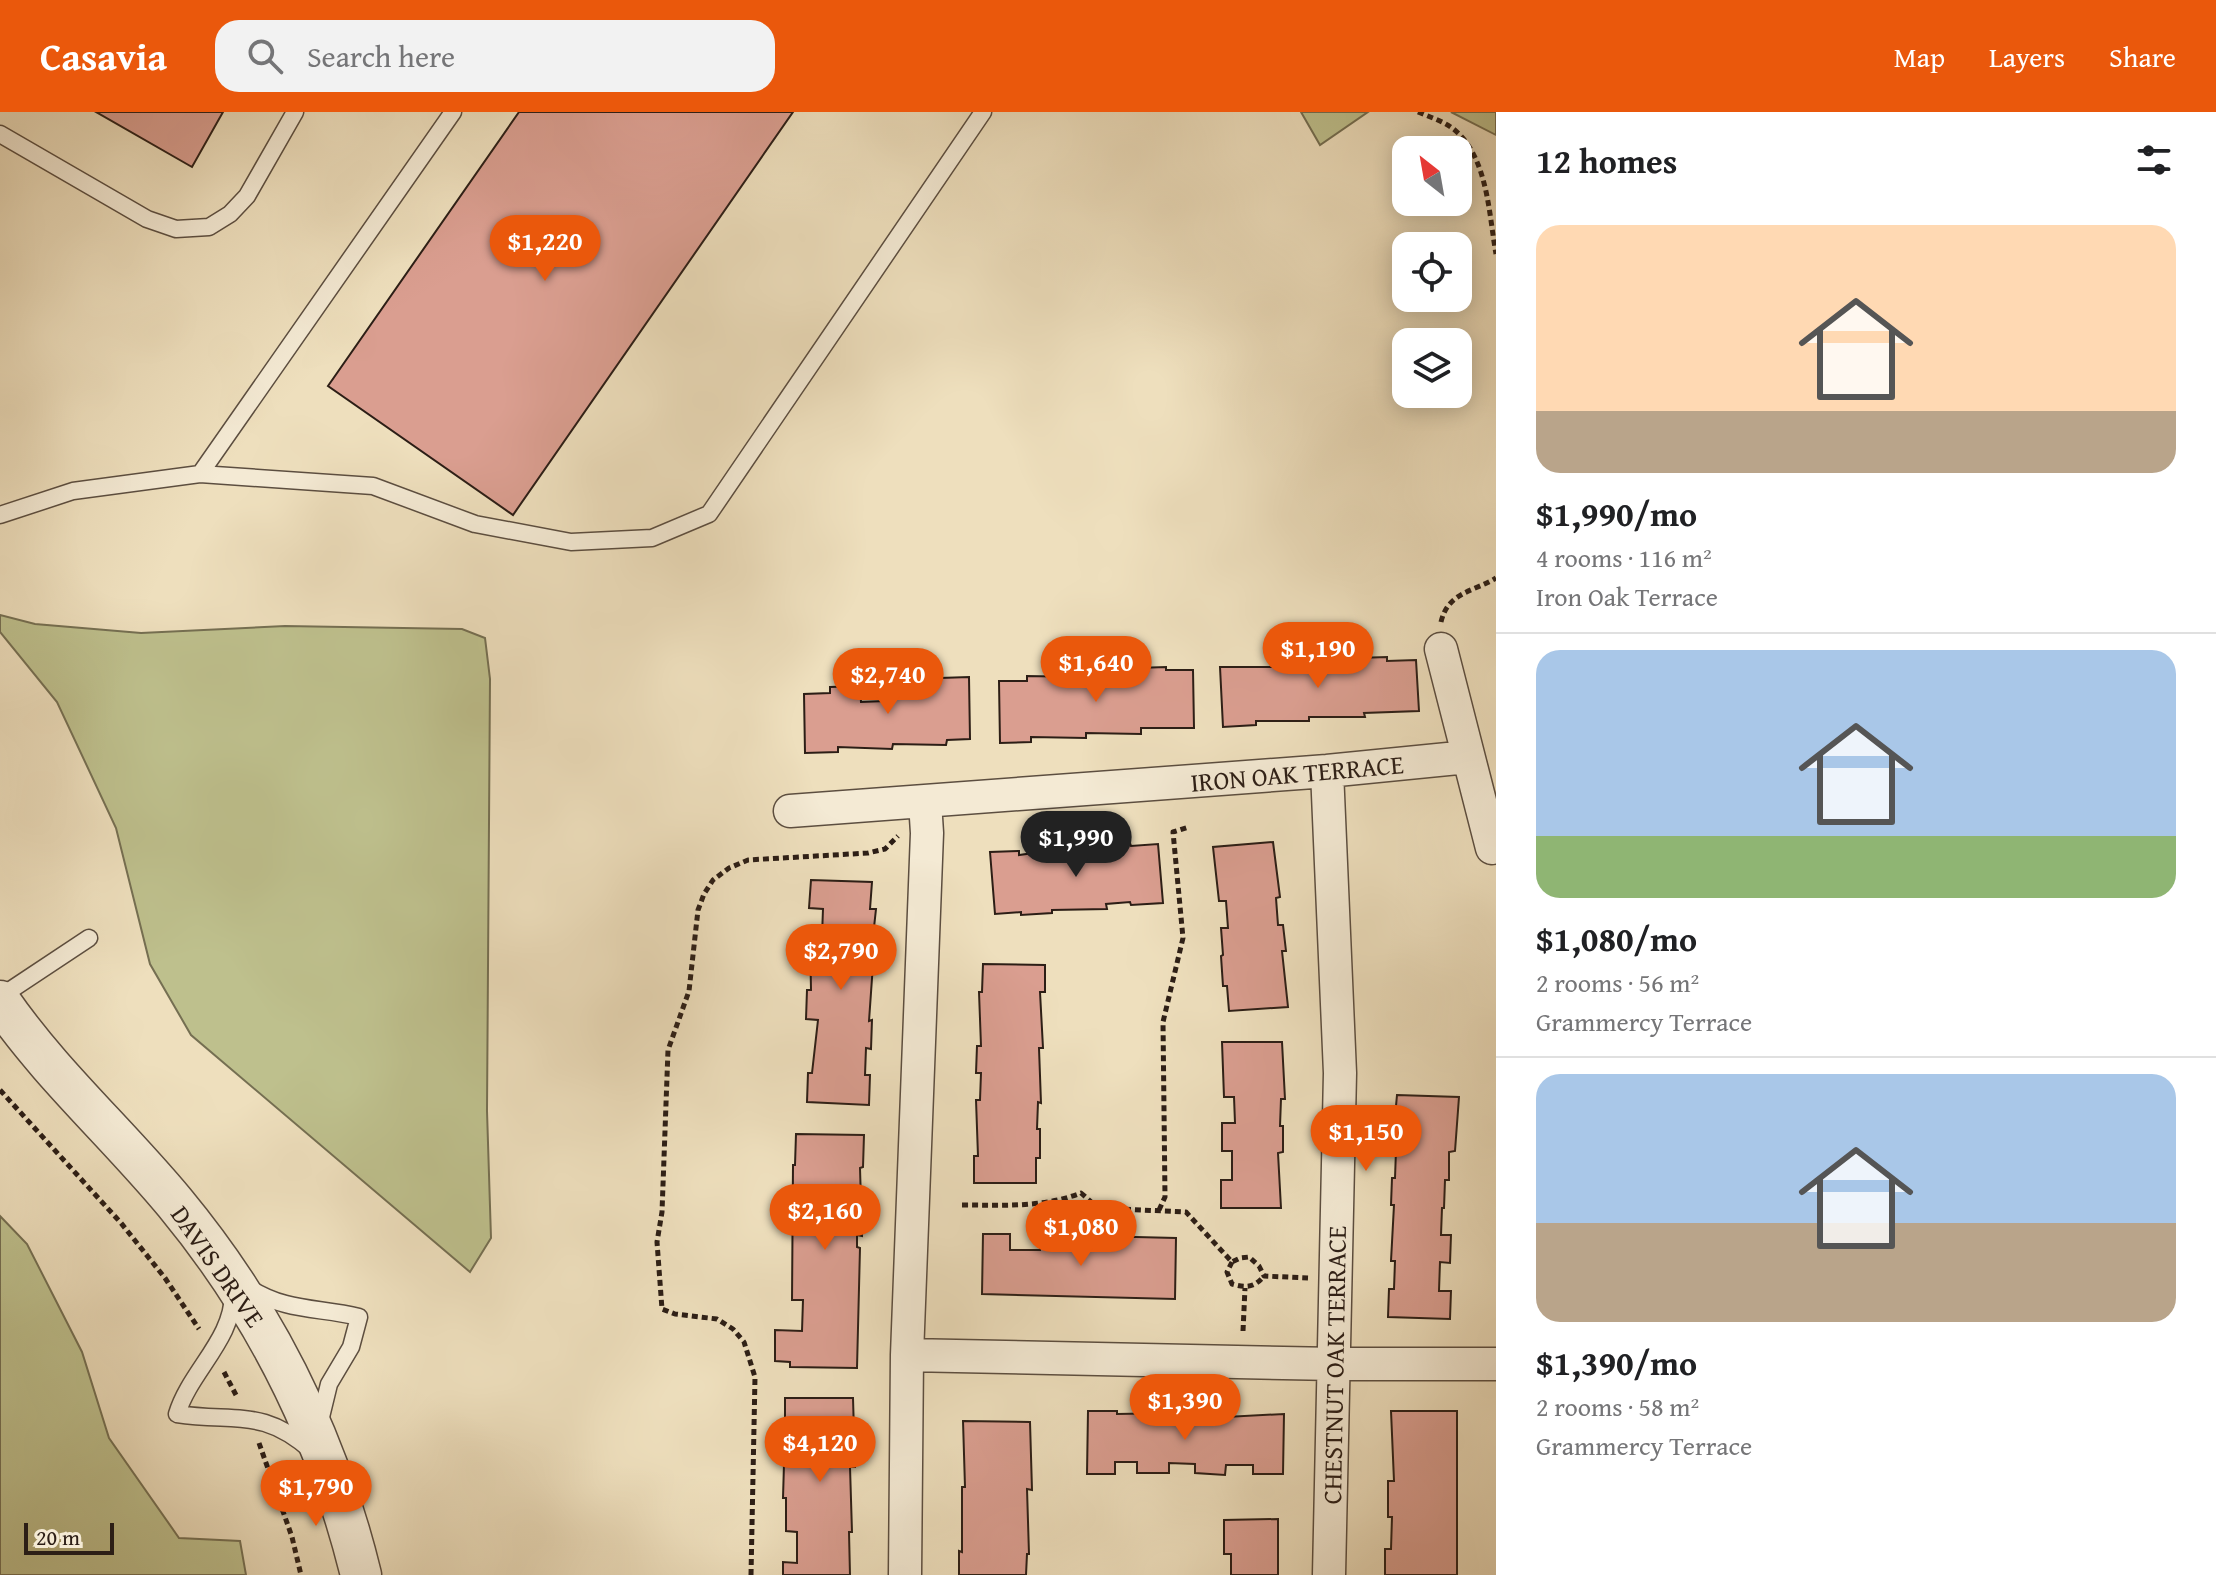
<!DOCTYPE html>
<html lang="en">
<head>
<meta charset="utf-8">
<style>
	:root { --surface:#fff; --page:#f2f2f2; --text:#202124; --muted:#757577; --line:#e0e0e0; --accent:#ea580c }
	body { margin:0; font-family:"Gentium Book Plus",serif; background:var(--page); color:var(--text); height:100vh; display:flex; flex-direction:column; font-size:30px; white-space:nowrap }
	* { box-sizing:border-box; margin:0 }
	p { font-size:26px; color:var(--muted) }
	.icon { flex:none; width:44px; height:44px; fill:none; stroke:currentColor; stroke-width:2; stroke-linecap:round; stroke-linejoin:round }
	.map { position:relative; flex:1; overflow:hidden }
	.drawer { display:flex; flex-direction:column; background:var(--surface); width:720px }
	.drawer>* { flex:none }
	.needle { width:52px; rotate:329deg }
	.buttons { position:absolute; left:1392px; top:24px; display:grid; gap:16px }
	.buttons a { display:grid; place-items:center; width:80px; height:80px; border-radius:16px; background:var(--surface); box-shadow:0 4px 20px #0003; font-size:40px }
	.scale { position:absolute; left:24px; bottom:20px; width:90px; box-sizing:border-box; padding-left:8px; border:4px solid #2c1e16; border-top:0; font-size:22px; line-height:28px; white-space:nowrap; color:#2c1e16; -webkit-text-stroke:6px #f4ead4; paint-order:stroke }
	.price { position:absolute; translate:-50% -68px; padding:0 18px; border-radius:28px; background:var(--accent); color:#fff; font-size:26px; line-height:52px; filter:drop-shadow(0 2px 4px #0008) }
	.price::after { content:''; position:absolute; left:50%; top:48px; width:24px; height:18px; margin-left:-12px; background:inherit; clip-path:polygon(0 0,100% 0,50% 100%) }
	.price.active { background:#222; color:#fff }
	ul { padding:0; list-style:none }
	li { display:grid; align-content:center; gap:16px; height:424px; padding:0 40px }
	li+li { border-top:2px solid var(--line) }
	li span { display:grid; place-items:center; height:248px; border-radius:24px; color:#555 }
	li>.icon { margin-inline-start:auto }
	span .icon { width:144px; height:144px; fill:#fffc; stroke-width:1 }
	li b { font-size:34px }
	h2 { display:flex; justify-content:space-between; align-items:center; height:96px; padding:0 40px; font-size:34px }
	header { display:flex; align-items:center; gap:48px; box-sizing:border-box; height:112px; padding:0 40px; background:var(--accent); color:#fff }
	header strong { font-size:38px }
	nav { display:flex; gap:44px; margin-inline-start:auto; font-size:28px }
	.search { width:560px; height:72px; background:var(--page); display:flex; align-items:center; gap:20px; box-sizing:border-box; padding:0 28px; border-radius:24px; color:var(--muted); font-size:30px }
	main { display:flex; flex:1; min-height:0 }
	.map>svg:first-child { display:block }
	.green { fill:#bec08d; stroke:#756f52; stroke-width:2 }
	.building { fill:#da9e90; stroke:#2c1e16; stroke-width:2 }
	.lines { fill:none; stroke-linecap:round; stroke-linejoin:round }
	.service-casing { stroke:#5c4e40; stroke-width:19 }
	.minor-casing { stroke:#5c4e40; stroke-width:35 }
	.tertiary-casing { stroke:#5c4e40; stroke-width:43 }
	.path { stroke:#2c1e16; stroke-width:5; stroke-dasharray:6 4; stroke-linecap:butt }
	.service { stroke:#f4ead4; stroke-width:16 }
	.minor { stroke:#f4ead4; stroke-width:32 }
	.tertiary { stroke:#f4ead4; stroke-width:40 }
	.labels { text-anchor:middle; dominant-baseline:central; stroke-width:6; stroke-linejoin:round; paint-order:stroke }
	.street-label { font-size:26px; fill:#2c1e16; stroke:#f4ead4 }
</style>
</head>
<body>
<header>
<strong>Casavia</strong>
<div class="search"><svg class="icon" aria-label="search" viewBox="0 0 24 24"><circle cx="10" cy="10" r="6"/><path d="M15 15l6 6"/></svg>Search here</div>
<nav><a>Map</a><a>Layers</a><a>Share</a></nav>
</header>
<main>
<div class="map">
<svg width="1496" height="1463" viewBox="0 0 1496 1463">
	<rect width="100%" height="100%" fill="#eedfbd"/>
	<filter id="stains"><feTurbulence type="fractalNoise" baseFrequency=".0025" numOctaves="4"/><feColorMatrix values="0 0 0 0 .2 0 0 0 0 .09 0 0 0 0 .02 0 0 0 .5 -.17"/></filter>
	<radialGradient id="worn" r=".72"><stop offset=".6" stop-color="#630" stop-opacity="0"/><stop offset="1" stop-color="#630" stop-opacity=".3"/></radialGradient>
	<path class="green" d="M1301 0H1368L1320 33Z
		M1451 0H1496V23Z
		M0 503 35 512 141 521 285 514 462 517 485 526 490 567 487 999 491 1126 470 1160 191 923 150 852 116 716 57 590 0 520Z
		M0 1104 27 1132 82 1240 109 1326 179 1426 240 1429 246 1463H0Z"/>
	<path class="building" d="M96 0H223L192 55Z
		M519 0H793L513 403 328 274Z
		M1332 542V552L1358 551 1357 546 1387 545V549L1416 548 1419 599 1364 601 1365 605H1309V609H1256V613L1223 615 1220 555H1304L1303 544Z
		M1166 555V558H1193L1194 616H1141V622L1086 621V626L1031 625V630L1000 631 999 569H1027V564L1083 565V560L1136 561V556Z
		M969 565 970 627 947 628 946 633 893 632 892 637 838 635V640L805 641 804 582 830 581V575L860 574 861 590 885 589 884 570 940 571V566Z
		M1273 730 1280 785 1276 786 1278 813H1283L1286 839H1282L1288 895 1229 899 1227 874H1223L1221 844 1223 843 1221 816H1228L1226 789H1219L1213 735Z
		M1130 731 1131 734 1158 732 1163 791 1131 793 1130 790 1106 792 1107 797 1052 798V801L1021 803V800L995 802 990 740 1019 739V743L1075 735 1076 739 1102 737 1101 733Z
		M811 768 872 770 870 797H876L870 852H873L869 909 872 908 871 937 866 936 865 963H870L869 993 807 990 808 961H812L818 908 806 907 807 878H811L810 823 822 824 823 797 809 796Z
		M983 852 1045 853V880H1040L1043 936H1039L1041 991 1038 990 1037 1017H1040V1046H1036V1071H974V1044H978L976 988H980L981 961H976L977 934H981L979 880H982Z
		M1222 930H1282L1285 987H1281L1280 1014H1283V1040L1278 1041 1281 1096H1221V1068H1232V1039H1222V1011H1235L1234 985H1224Z
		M1397 983 1459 985 1455 1039 1449 1040V1068H1445L1444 1096H1442L1441 1123H1451L1450 1151 1440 1150 1439 1179H1451L1450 1207 1388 1205 1389 1177H1394L1395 1149H1391L1394 1093H1391L1392 1066H1395L1396 1038H1392Z
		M796 1022 864 1023 863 1055 860 1056 862 1124 857 1123V1135L860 1136 857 1256 790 1255V1250L775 1249V1218L802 1219 803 1188H792L793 1053H795Z
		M983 1122H1010V1138H1040V1122L1067 1123 1066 1134H1095V1124L1176 1126 1175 1187 982 1182Z
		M785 1286H853L855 1355H850L852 1420H849L850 1463H783V1450L797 1451V1420L786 1419V1386H783L784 1352H789V1321H785Z
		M1088 1299H1117V1302L1172 1301V1304L1226 1301V1305L1284 1302 1283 1362H1253V1353H1226L1225 1363 1195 1361V1352L1169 1351V1361H1137V1350H1115V1362H1087Z
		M1391 1299H1457V1463H1385V1437H1391L1392 1405H1388V1369H1394Z
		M963 1309 1030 1310 1032 1378 1027 1377 1029 1442H1027L1026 1463H959V1439L962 1440V1375H965Z
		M1278 1407V1463H1231V1442H1224V1408Z"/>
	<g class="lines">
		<defs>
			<path id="service" d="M0 22 147 107 176 117 209 115 230 102 247 84 295 0
				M200 362 453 0
				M0 403 73 379 200 362 373 374 475 412 571 430 652 426 709 402 983 0
				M0 885 89 826
				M249 1176C287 1200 318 1195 359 1205L351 1235 329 1272 320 1309
				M233 1180C234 1227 190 1259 177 1302 235 1311 262 1295 312 1339"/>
			<path id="minor" d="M1441 537 1492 736
				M1327 659 1340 961 1329 1463
				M790 699 1327 659 1468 645
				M907 1243 1335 1252H1496
				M905 1463 907 1243 927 721 925 690"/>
			<path id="tertiary" d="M0 889C51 963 118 1022 175 1091 266 1201 327 1324 361 1463"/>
		</defs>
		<use href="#service" class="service-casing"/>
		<use href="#minor" class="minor-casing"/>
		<use href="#tertiary" class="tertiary-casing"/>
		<path class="path" d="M1418 0C1432 6 1447 10 1458 21 1488 50 1489 103 1496 142
			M1441 510C1448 480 1473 480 1496 466
			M0 978 121 1111 165 1166 199 1217
			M962 1093C1003 1093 1042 1096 1081 1081L1098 1096 1186 1100 1232 1150 1240 1146 1249 1145 1259 1154 1264 1164 1308 1166
			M1159 1098 1165 1085 1163 910 1183 826 1173 720 1189 715
			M1232 1150 1227 1160 1232 1172C1246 1176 1254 1176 1264 1164
			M1243 1219 1245 1176
			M224 1260 236 1283
			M259 1331 292 1425 301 1463
			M751 1463 755 1265 744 1230 733 1217 717 1207 675 1202 662 1197 657 1130 662 1100 668 938 689 879 698 798 704 782 713 768 729 756 748 748 868 741 885 737 898 724"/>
		<use href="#service" class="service"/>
		<use href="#minor" class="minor"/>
		<use href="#tertiary" class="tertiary"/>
	</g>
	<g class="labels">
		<g class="street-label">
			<text transform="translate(1297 661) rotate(-5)">IRON OAK TERRACE</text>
			<text transform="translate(218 1154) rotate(55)">DAVIS DRIVE</text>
			<text transform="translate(1334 1253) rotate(-89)">CHESTNUT OAK TERRACE</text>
		</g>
	</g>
	<rect width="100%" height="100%" filter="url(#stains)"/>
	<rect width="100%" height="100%" fill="url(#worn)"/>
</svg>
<div class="buttons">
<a><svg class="needle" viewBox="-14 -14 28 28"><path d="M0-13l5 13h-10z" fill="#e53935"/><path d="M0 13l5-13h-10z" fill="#757577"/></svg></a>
<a><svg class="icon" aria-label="locate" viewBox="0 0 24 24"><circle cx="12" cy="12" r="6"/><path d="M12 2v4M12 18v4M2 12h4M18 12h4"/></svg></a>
<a><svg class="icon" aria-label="layers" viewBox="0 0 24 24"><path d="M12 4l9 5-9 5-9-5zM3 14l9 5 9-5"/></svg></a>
</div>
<div class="scale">20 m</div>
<b class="price" style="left:545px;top:171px">$1,220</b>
<b class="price" style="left:1318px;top:578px">$1,190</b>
<b class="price" style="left:1096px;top:592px">$1,640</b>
<b class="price" style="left:888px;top:604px">$2,740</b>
<b class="price active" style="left:1076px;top:767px">$1,990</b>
<b class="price" style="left:841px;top:880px">$2,790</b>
<b class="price" style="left:1366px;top:1061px">$1,150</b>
<b class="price" style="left:825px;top:1140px">$2,160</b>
<b class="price" style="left:1081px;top:1156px">$1,080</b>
<b class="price" style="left:1185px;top:1330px">$1,390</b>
<b class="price" style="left:820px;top:1372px">$4,120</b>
<b class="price" style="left:316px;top:1416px">$1,790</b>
</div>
<section class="drawer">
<h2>12 homes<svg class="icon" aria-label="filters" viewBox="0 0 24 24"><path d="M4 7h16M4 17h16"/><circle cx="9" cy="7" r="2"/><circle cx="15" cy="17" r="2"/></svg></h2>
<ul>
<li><span style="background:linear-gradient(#ffd9b3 75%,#b9a48a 0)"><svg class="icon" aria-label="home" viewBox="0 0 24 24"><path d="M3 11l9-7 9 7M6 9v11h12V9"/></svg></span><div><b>$1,990/mo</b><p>4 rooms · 116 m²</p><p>Iron Oak Terrace</p></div></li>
<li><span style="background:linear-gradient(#a9c7e8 75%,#8fb573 0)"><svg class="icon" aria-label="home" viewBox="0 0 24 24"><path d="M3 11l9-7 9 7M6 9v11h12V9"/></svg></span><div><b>$1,080/mo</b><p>2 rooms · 56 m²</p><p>Grammercy Terrace</p></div></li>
<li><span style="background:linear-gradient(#a9c7e8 60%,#b9a48a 0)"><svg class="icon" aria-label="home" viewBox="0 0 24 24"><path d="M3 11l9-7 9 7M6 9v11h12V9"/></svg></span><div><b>$1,390/mo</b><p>2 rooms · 58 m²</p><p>Grammercy Terrace</p></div></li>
</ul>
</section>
</main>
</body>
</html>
